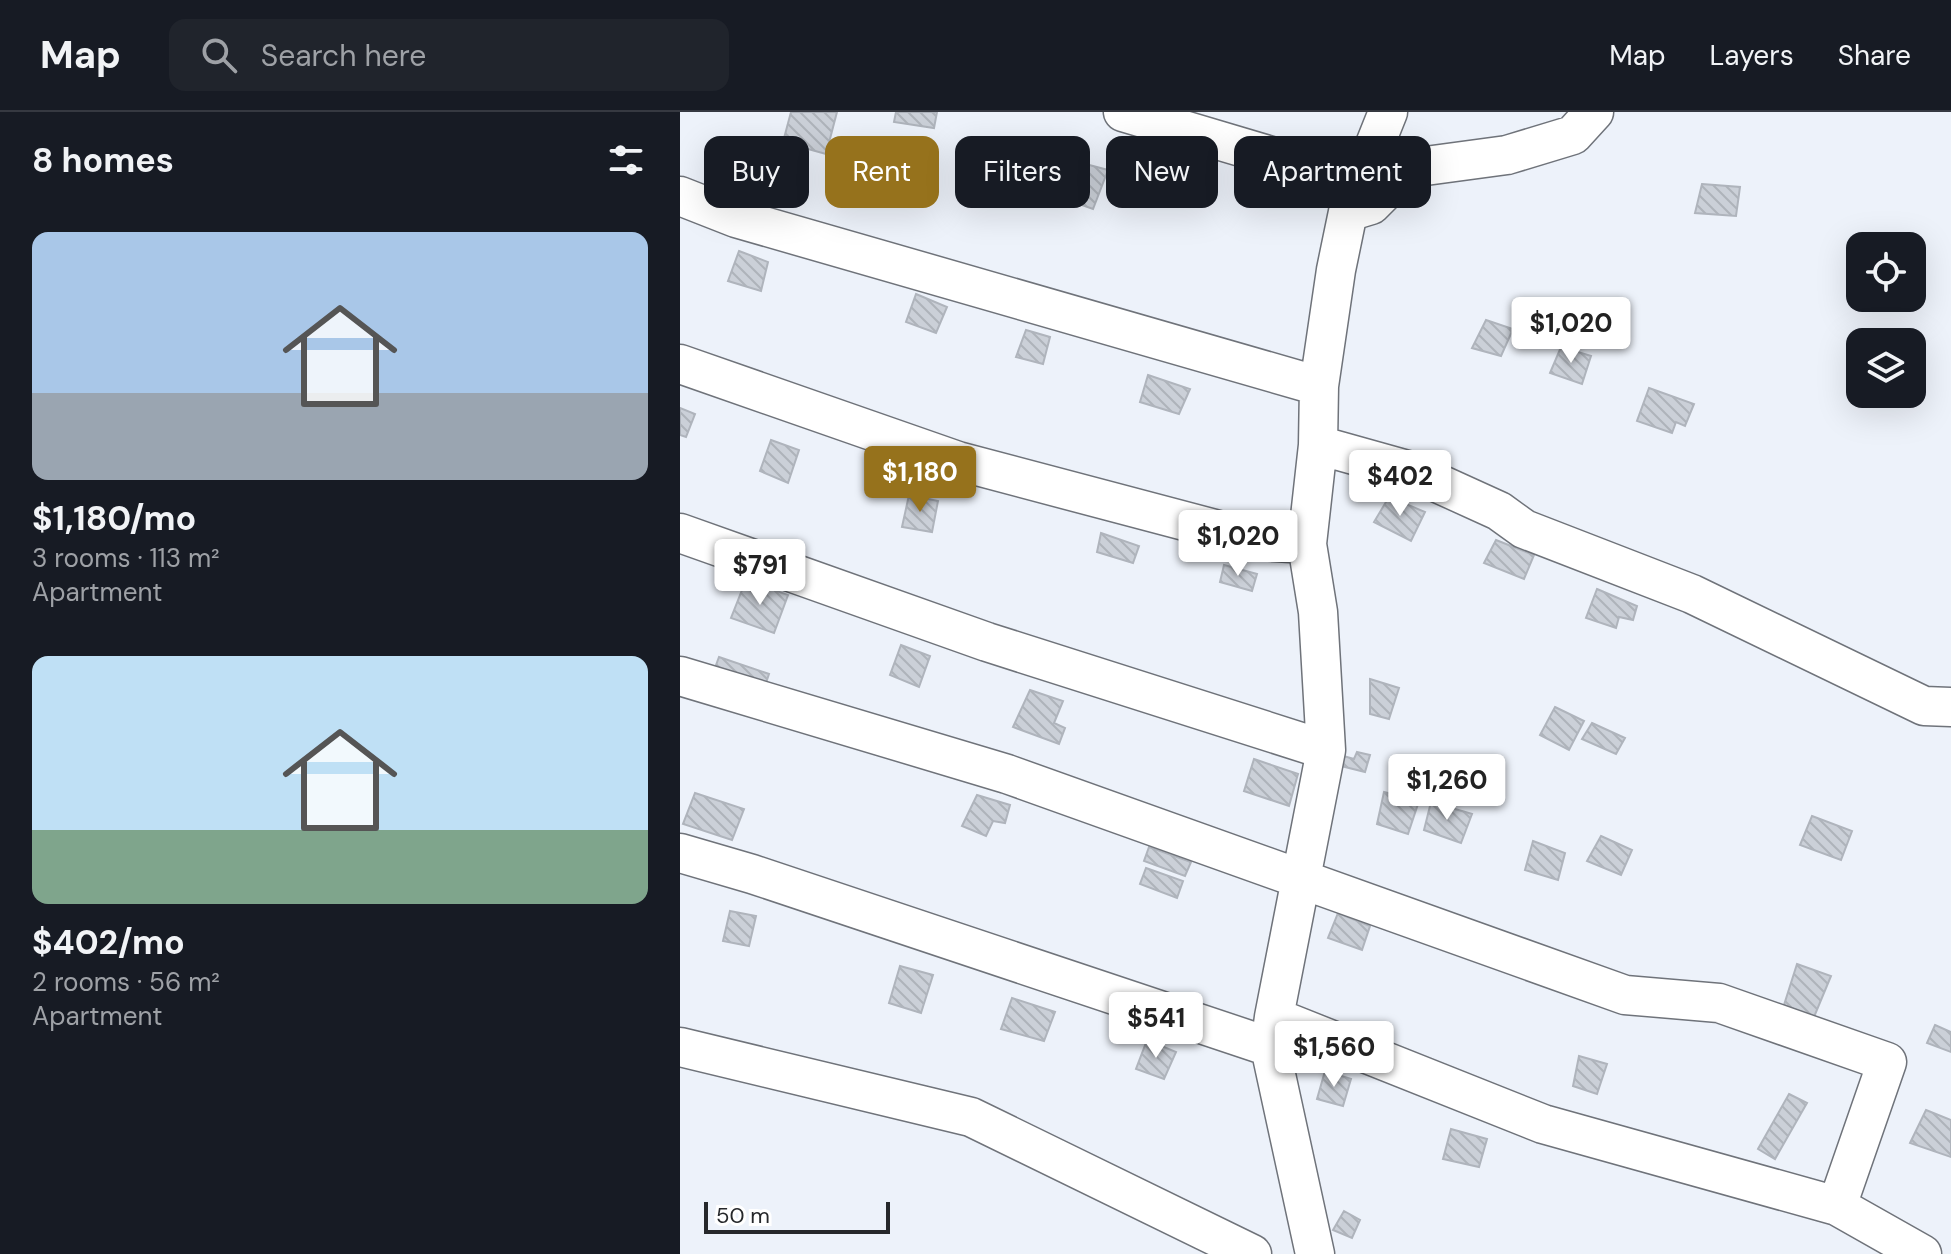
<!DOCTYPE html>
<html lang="en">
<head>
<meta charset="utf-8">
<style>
	:root { --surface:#171b24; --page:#20242c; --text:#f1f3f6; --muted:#9ea1a6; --line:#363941; --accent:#96721c }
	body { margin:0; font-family:"DM Sans",sans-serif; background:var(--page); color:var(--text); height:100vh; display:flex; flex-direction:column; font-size:30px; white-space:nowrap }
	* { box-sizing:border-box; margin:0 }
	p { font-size:26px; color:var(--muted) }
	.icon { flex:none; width:44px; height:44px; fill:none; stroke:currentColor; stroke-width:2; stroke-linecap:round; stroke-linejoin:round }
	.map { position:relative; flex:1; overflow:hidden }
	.panel { display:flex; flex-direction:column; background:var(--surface); width:680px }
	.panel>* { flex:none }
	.banner { position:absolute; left:24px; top:24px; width:760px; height:72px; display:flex; gap:16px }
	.buttons { position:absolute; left:1166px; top:120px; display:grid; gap:16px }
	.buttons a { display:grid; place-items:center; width:80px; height:80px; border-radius:16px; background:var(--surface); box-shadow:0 8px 32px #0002; font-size:40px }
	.scale { position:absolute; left:24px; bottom:20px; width:186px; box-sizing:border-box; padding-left:8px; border:4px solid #26282b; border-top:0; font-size:22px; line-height:28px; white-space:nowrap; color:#26282b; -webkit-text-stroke:6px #fff; paint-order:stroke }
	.price { position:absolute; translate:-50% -68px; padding:0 18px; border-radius:8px; background:#fff; color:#222; font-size:26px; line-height:52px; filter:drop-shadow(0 2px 4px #0008) }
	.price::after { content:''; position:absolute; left:50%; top:48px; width:24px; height:18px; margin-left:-12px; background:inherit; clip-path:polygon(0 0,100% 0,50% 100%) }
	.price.current { background:var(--accent); color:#fff }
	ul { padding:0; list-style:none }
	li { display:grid; align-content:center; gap:16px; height:424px; padding:0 32px }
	li span { display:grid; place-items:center; height:248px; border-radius:16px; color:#555 }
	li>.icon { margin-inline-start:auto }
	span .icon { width:144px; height:144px; fill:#fffc; stroke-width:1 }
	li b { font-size:34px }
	h2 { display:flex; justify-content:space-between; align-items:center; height:96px; padding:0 32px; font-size:34px }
	.pill { padding:0 28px; border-radius:16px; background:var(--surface); box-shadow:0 8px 32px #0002; font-size:28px; line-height:72px }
	.pill.current { background:var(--accent); color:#fff }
	header { display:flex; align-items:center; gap:48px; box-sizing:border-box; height:112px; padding:0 40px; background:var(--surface); border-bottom:2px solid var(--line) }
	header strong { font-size:38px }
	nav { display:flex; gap:44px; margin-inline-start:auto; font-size:28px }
	.search { width:560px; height:72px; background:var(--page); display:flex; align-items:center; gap:20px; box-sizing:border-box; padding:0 28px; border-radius:16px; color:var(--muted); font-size:30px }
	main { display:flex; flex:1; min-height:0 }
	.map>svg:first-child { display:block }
	.building { fill:url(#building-back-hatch); stroke:#afb4bc; stroke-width:2 }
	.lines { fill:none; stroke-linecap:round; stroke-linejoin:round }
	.minor-casing { stroke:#6f737a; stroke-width:41 }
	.minor { stroke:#fff; stroke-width:38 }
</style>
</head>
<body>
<header>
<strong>Map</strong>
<div class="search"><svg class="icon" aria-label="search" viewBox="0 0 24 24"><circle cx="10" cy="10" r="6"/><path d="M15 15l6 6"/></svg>Search here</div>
<nav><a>Map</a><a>Layers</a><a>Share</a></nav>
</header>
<main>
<section class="panel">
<h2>8 homes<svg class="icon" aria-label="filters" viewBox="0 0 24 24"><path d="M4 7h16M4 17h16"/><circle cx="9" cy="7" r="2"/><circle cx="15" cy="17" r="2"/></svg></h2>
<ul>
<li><span style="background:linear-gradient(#a9c7e8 65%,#9aa5b1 0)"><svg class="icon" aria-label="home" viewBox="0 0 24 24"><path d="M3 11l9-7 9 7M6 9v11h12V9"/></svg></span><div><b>$1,180/mo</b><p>3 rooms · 113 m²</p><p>Apartment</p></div></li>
<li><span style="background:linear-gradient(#bfe0f5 70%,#7fa58c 0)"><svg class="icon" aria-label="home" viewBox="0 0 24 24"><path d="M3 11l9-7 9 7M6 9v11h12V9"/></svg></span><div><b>$402/mo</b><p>2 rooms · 56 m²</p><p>Apartment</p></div></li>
</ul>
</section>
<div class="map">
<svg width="1271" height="1142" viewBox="0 0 1271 1142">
	<defs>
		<pattern id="building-back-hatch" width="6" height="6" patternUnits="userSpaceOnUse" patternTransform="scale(2)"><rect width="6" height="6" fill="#cbd0d8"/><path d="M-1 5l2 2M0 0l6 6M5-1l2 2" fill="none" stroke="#aeb3ba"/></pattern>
	</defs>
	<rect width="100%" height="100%" fill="#edf2fa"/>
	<path class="building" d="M111 0H157L146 42 103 30Z
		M216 0H257L254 16 214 10Z
		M382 37 399 44 398 50 428 58 413 97 365 80Z
		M1022 72 1060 75 1056 104 1015 101Z
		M59 139 88 150 81 179 48 169Z
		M236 182 267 195 256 221 226 210Z
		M806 208 833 217 821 244 792 236Z
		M346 218 370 225 363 252 336 245Z
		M881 235 911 244 902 272 870 261Z
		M468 263 510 277 499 302 460 290Z
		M969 276 1014 292 1005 314 996 310 992 321 957 309Z
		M0 296 15 302 6 325 0 323Z
		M91 328 119 338 108 371 80 359Z
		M229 383 258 389 252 420 222 415Z
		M709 385 745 400 731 429 694 410Z
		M421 421 459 434 453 451 417 440Z
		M816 428 854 443 844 467 804 451Z
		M544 453 577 462 572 479 540 470Z
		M66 468 108 483 94 521 51 506Z
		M917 477 957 494 953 508 939 505 936 516 906 506Z
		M221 533 250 544 239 575 210 563Z
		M39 545 89 562 85 574 35 556Z
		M690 567 719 576 709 607 690 602Z
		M350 578 383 589 374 611 385 616 379 632 333 615Z
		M875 595 904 609 889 638 860 623Z
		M912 611 945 626 936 642 902 627Z
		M677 640 690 643 685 660 657 653 660 643 674 647Z
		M574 647 618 662 609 694 564 679Z
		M704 680 739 689 728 722 697 712Z
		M15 681 64 697 52 728 3 712Z
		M297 683 330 693 325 711 313 709 306 724 282 714Z
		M751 690 792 702 781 731 744 718Z
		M1132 704 1172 719 1161 748 1120 733Z
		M921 724 952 738 941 763 907 749Z
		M853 729 885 741 878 768 845 758Z
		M469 735 511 750 505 764 464 749Z
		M466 756 503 769 497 786 460 772Z
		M50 799 76 804 69 834 43 829Z
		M658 801 690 814 682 838 648 826Z
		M1117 852 1151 864 1134 905 1104 893Z
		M220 854 253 863 241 901 209 891Z
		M332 886 375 900 364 929 321 917Z
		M1255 913 1271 920V940L1247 931Z
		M467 928 496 940 484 967 456 957Z
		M899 944 927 952 917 982 893 974Z
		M645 959 671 967 663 994 637 987Z
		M1109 982 1127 991 1095 1047 1078 1037Z
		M1246 998 1271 1008V1045L1230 1031Z
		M771 1017 807 1027 799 1055 763 1047Z
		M664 1099 680 1108 672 1126 653 1118Z"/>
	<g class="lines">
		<defs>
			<path id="minor" d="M443 0 679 70
				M0 84 56 106 639 274
				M668 100 691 93 712 72 738 55 827 43 893 23 914 0
				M0 252 278 349 580 429 627 432
				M638 333 731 359 819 399 844 417 1012 482 1244 594 1271 595
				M0 421 307 530 646 638
				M0 564 327 662 945 883 1039 891 1207 950 1157 1094
				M0 741 72 762 590 935 635 1142
				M594 905 863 1012 1157 1094 1242 1142
				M0 935 291 1005 572 1142
				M590 935 594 905 646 638 638 500 627 432 638 333 639 274 656 158 668 100 708 0"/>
		</defs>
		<use href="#minor" class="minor-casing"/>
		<use href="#minor" class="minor"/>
	</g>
</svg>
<div class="buttons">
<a><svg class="icon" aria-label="locate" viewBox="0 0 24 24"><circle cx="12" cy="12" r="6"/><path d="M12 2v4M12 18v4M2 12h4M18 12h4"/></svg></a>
<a><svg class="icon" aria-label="layers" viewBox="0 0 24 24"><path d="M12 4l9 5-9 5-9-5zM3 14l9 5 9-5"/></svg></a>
</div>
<div class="scale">50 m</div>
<b class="price" style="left:891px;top:253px">$1,020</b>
<b class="price current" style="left:240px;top:402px">$1,180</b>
<b class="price" style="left:720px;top:406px">$402</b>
<b class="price" style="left:558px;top:466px">$1,020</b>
<b class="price" style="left:80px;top:495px">$791</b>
<b class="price" style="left:767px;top:710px">$1,260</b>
<b class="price" style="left:476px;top:948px">$541</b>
<b class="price" style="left:654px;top:977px">$1,560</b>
<div class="banner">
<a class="pill">Buy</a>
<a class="pill current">Rent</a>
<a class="pill">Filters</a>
<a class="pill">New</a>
<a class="pill">Apartment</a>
</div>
</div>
</main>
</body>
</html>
